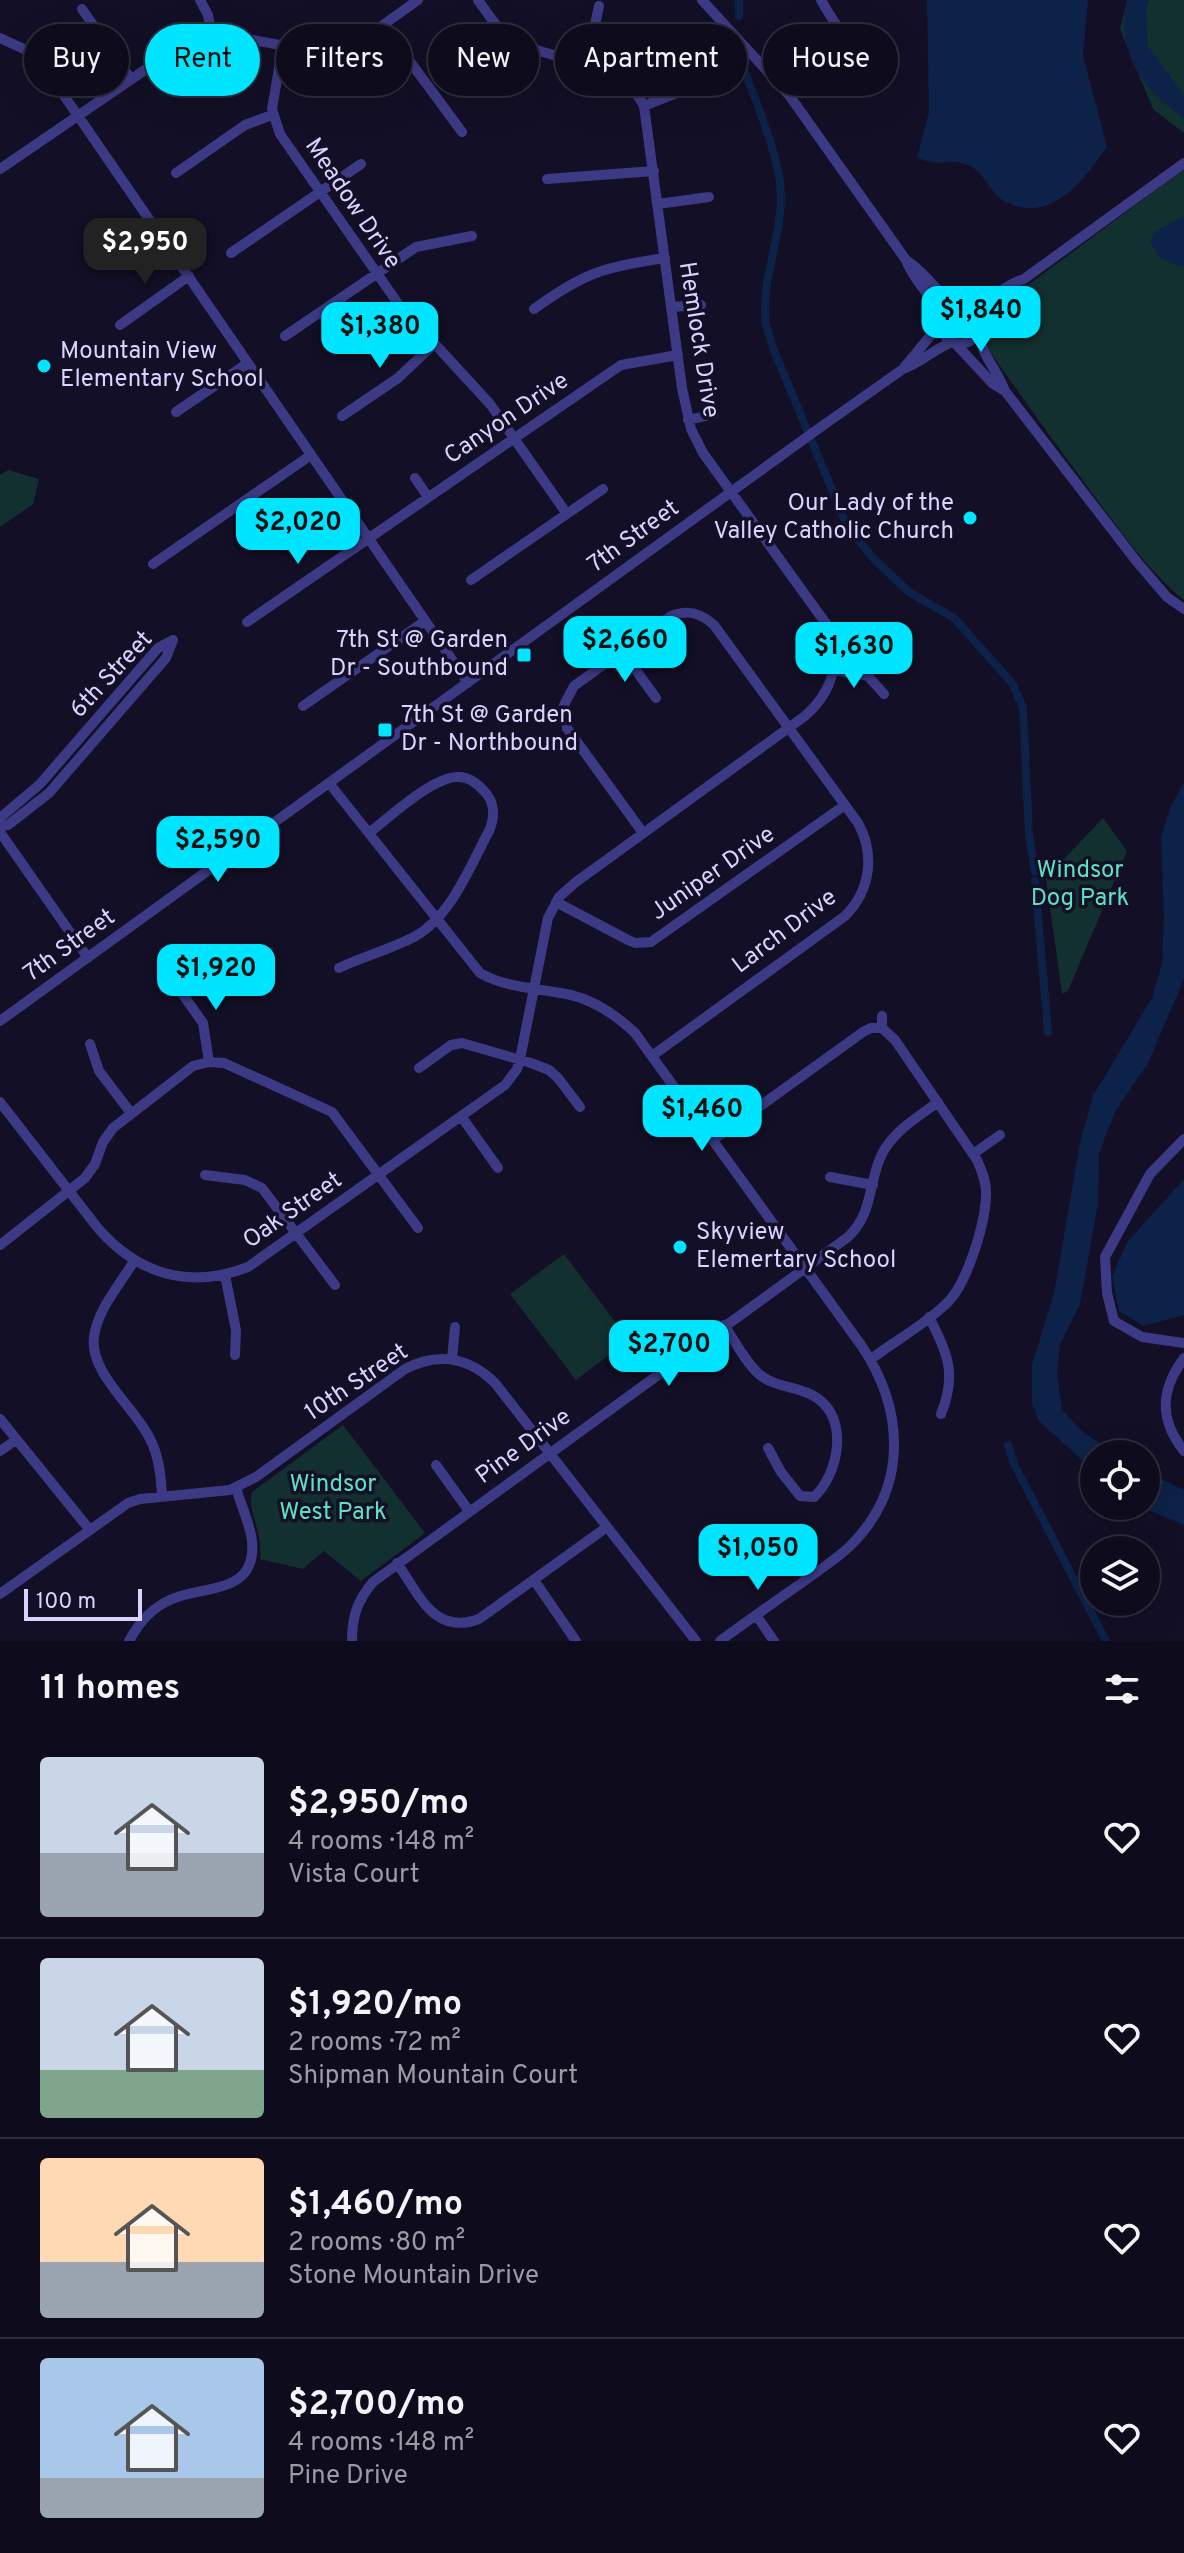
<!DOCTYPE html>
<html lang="en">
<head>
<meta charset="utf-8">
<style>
	:root { --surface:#0e0b1c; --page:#1c1929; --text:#f1f3f6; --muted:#9b9ba3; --line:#2e2b3b; --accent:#00e5ff }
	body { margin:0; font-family:Overpass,sans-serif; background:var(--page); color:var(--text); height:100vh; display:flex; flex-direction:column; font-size:30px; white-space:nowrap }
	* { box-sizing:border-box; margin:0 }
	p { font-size:26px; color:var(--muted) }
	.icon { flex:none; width:44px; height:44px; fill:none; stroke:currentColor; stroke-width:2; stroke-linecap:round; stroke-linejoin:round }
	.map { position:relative; height:1641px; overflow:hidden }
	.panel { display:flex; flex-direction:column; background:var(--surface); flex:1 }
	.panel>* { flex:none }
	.hud { position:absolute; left:24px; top:24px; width:1136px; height:72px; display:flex; gap:16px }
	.fabs { position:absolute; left:1080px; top:1440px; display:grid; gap:16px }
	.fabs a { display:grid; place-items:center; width:80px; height:80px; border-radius:50%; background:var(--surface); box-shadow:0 8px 32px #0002,0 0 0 2px var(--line); font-size:40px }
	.scale { position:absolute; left:24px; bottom:20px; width:118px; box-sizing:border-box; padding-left:8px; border:4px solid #d9d4ff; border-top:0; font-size:22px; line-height:28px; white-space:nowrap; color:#d9d4ff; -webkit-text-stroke:6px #130f26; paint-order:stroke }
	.price { position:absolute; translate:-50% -68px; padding:0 18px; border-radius:16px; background:var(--accent); color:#111; font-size:26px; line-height:52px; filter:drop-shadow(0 2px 4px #0008) }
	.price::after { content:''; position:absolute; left:50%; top:48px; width:24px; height:18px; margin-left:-12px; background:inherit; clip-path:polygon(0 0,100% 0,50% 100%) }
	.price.current { background:#222; color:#fff }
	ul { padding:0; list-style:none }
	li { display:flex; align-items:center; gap:24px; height:200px; padding:0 40px }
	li+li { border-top:2px solid var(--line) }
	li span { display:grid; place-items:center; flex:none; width:224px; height:160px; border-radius:8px; color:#555 }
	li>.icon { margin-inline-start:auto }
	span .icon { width:96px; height:96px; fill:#fffc; stroke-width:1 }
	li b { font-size:34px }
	h2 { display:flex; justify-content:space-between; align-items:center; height:96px; padding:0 40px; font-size:34px }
	.pill { padding:0 28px; border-radius:36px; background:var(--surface); box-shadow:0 8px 32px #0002,0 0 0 2px var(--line); font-size:28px; line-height:72px }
	.pill.current { background:var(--accent); color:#111 }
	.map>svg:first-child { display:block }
	.green { fill:#12302f }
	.water { fill:#0c2248 }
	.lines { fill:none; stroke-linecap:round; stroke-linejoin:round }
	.canal { stroke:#0c2248; stroke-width:8 }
	.minor { stroke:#3d3a85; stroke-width:10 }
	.poi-dot { fill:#00e5ff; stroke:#130f26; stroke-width:3 }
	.labels { text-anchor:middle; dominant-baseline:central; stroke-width:7; stroke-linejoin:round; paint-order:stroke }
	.street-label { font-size:24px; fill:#d9d4ff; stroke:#130f26 }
	.poi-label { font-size:24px; fill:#d9d4ff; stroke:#130f26; text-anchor:start }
	.park-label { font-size:24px; fill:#5fe0c0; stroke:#130f26 }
</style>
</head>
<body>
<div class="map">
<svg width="1184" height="1641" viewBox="0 0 1184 1641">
	<rect width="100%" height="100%" fill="#130f26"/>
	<path class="green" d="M1127 0H1184V133L1153 109 1120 29Z
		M1184 169V600C1149 572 1122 533 1095 497 1054 442 1015 387 975 331L977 323Z
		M8 470 39 479 33 504 0 527V475Z
		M1103 818 1127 851 1068 991 1062 994 1046 878Z
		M564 1254 629 1340 576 1380 510 1294Z
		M343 1425 425 1533 361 1581 324 1551 303 1569 260 1559C264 1533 246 1509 252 1492Z"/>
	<path class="water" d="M927 0H1088L1083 55 1107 147C1083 181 1050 226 1004 201 990 193 984 172 970 166 948 156 939 169 917 157L929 112Z
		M1127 0H1149L1146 10 1148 46 1184 95V119C1143 88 1115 54 1127 0Z
		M1184 216V266C1168 265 1156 257 1150 241L1156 231Z
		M1184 782V979L1148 1063 1116 1110 1099 1153 1098 1204 1080 1304 1060 1345 1057 1374 1062 1410 1084 1433 1117 1454H1094V1471L1039 1421 1032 1403V1365L1054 1293 1081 1138 1093 1096 1152 998 1162 963 1164 917 1161 837 1170 808Z
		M1184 1179V1315L1144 1326 1119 1311 1112 1276 1128 1241Z
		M1146 1472 1184 1490V1525L1138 1506H1146Z"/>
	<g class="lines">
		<path class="canal" d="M739 16V0
			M738 53C752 93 780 154 781 195 782 238 760 281 766 324 768 332 771 340 773 348L848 528 874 559 909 592 954 618 1012 683 1023 707 1029 835 1035 872
			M1035 881 1048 1032
			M1008 1445 1014 1464 1106 1641"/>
		<path class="minor" d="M200 0 208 15 212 37
			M702 0 789 95 906 260C914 283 935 297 941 320
			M821 0C835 25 850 47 876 61
			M82 9 131 79
			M383 25 462 132
			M0 38 26 50 43 65 468 683
			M283 45 272 109 280 134 399 305 490 404 567 514
			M587 62 599 6
			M644 106 686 89
			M0 169 158 61 192 42 231 36 302 49 332 48 369 35 418 0
			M176 173 245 125 272 115
			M547 179 654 171
			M658 204 709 197
			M231 253 361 164
			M906 260C923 270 932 287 948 298 958 305 974 304 979 317 988 343 946 358 940 324L947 309 959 304
			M968 306C990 303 1003 285 1024 279L1184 163
			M671 307 701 305
			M534 309C585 272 604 267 665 258
			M120 325 189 276
			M980 327 993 308 1015 289
			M978 331C981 355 997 369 1005 391L1137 562 1167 597 1184 609
			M285 336 416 247 472 236
			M955 343 993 384 1005 391
			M903 369 940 324
			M176 412 248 363
			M342 416 398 378 434 344
			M688 420 714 414
			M415 478 428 497
			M153 564 311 455
			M471 580 603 489
			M247 622 621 365 678 355
			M622 651 656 698
			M834 670 868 676 884 694
			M303 706 425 621
			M329 783 480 973C508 989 540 988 571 995 596 1001 616 1015 635 1033L861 1345C905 1410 909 1489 849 1547 834 1561 816 1572 800 1584 773 1603 746 1622 720 1641
			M0 818 40 784 158 648 173 640
			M0 826 8 825 49 793 166 658 173 640
			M0 832 88 958
			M643 833 567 728 564 705 574 686 671 616C688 609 701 613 714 625L858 823C875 854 871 890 845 916L652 1056
			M556 902 628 940 635 943 651 942 845 805
			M339 968C363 957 390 949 414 937 451 917 470 866 489 831 495 817 495 802 484 791 477 783 468 776 457 777 431 778 390 817 369 833
			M174 982 203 1023 209 1062
			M0 1021 818 429 903 369C921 363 934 349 952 342
			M882 1028V1016
			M90 1044 99 1071 131 1113
			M419 1068 451 1045 462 1043 531 1063 549 1070 558 1078 580 1107
			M0 1102 97 1227C137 1274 189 1290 248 1267L505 1085 517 1069 520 1059 548 918 559 897 576 882 805 716C833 691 842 660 827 625L703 453 691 429 682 388 644 106C615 53 567 66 521 44 501 35 490 17 478 0
			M461 1116 498 1168
			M1184 1139 1150 1174 1105 1257 1107 1293 1114 1321 1142 1337 1184 1343
			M713 1140 863 1032 871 1028H882L895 1040 977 1160C982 1171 987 1183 986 1196 985 1224 967 1285 946 1304 924 1325 895 1341 871 1359
			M973 1154 1000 1135
			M205 1175 245 1180 262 1188 335 1285
			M830 1177 873 1185
			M0 1245 85 1178 95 1164 103 1142 113 1128 193 1066 209 1062 224 1063 332 1112 418 1228
			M134 1261C121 1283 97 1310 94 1337 89 1372 134 1407 149 1437 159 1455 161 1476 162 1496
			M225 1275 236 1330 235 1355
			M929 1317C948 1353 957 1375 941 1414
			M724 1325C735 1341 745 1362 760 1375 776 1388 800 1386 817 1398 849 1419 839 1474 814 1497L800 1496 781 1472 768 1448
			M1184 1358C1160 1390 1159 1420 1184 1451
			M452 1359 455 1327
			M0 1419 89 1529
			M0 1451 16 1440
			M436 1465 469 1511
			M397 1563C419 1594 434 1636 479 1619L607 1527
			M534 1580 576 1641
			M0 1594 128 1503 140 1499 230 1490 256 1477 405 1369C438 1352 469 1357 495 1383L696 1641
			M756 1615 774 1641
			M129 1641C139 1622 153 1607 172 1599 204 1585 257 1595 252 1541 250 1524 241 1505 236 1488
			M352 1641C352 1617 357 1601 373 1582L848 1237C875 1211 867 1182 883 1152 895 1130 918 1117 938 1102"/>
	</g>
	<g class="poi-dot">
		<circle cx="44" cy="366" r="8"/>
		<circle cx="970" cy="518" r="8"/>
		<rect x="516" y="647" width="16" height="16" rx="4"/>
		<rect x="377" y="722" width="16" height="16" rx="4"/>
		<circle cx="680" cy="1247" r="8"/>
	</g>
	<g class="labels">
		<g class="street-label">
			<text transform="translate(352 204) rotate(56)">Meadow Drive</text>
			<text transform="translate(698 340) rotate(81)">Hemlock Drive</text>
			<text transform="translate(507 419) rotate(-34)">Canyon Drive</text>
			<text transform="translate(634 537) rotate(-36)">7th Street</text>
			<text transform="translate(112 675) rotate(-47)">6th Street</text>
			<text transform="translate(713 874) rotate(-35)">Juniper Drive</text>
			<text transform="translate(785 932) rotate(-37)">Larch Drive</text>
			<text transform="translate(70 946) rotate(-36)">7th Street</text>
			<text transform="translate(293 1211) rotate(-35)">Oak Street</text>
			<text transform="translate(357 1383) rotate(-34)">10th Street</text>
			<text transform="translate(524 1447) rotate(-36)">Pine Drive</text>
		</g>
		<g class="poi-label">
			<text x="60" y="352">Mountain View<tspan x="60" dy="28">Elementary School</tspan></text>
			<text x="954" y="504" text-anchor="end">Our Lady of the<tspan x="954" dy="28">Valley Catholic Church</tspan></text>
			<text x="508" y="641" text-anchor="end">7th St @ Garden<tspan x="508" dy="28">Dr - Southbound</tspan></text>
			<text x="401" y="716">7th St @ Garden<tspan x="401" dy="28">Dr - Northbound</tspan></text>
			<text x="696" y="1233">Skyview<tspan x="696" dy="28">Elemertary School</tspan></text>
		</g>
		<g class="park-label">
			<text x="1080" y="871">Windsor<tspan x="1080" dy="28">Dog Park</tspan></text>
			<text x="333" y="1485">Windsor<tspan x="333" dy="28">West Park</tspan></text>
		</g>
	</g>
</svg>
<div class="fabs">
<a><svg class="icon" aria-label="locate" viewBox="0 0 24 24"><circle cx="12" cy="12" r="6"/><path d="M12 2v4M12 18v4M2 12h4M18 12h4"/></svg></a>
<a><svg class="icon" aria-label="layers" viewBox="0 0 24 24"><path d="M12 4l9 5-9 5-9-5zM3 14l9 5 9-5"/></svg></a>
</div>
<div class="scale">100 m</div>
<b class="price current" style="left:145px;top:286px">$2,950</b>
<b class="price" style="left:981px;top:354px">$1,840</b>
<b class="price" style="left:380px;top:370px">$1,380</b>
<b class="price" style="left:298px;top:566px">$2,020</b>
<b class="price" style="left:625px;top:684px">$2,660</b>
<b class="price" style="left:854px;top:690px">$1,630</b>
<b class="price" style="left:218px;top:884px">$2,590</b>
<b class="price" style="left:216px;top:1012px">$1,920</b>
<b class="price" style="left:702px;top:1153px">$1,460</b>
<b class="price" style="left:669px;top:1388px">$2,700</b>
<b class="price" style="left:758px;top:1592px">$1,050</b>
<div class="hud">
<a class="pill">Buy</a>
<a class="pill current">Rent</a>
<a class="pill">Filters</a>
<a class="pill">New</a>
<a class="pill">Apartment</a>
<a class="pill">House</a>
</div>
</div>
<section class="panel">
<h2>11 homes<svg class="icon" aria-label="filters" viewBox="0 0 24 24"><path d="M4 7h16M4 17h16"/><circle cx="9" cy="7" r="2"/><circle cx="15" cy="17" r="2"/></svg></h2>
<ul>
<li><span style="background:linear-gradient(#c9d6e8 60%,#9aa5b1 0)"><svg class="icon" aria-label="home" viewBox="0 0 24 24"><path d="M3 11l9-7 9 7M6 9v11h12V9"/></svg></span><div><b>$2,950/mo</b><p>4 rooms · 148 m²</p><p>Vista Court</p></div><svg class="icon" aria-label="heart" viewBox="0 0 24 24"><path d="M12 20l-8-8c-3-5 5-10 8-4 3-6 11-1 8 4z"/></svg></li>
<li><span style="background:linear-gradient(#c9d6e8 70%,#7fa58c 0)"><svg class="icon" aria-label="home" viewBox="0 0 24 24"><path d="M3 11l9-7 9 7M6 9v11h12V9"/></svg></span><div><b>$1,920/mo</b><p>2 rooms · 72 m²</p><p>Shipman Mountain Court</p></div><svg class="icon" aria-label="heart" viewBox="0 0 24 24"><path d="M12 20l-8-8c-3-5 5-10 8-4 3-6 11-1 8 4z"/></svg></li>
<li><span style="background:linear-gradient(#ffd9b3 65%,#9aa5b1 0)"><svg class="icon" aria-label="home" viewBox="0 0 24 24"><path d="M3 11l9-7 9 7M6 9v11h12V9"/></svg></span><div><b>$1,460/mo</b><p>2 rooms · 80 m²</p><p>Stone Mountain Drive</p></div><svg class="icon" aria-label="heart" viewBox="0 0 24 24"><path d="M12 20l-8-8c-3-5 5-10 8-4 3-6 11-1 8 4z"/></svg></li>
<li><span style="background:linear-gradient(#a9c7e8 75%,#9aa5b1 0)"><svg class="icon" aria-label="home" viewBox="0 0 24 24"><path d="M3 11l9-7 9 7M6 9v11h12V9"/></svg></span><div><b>$2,700/mo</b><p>4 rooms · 148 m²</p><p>Pine Drive</p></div><svg class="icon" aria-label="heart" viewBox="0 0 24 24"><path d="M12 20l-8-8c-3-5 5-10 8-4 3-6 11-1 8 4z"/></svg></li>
</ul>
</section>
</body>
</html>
